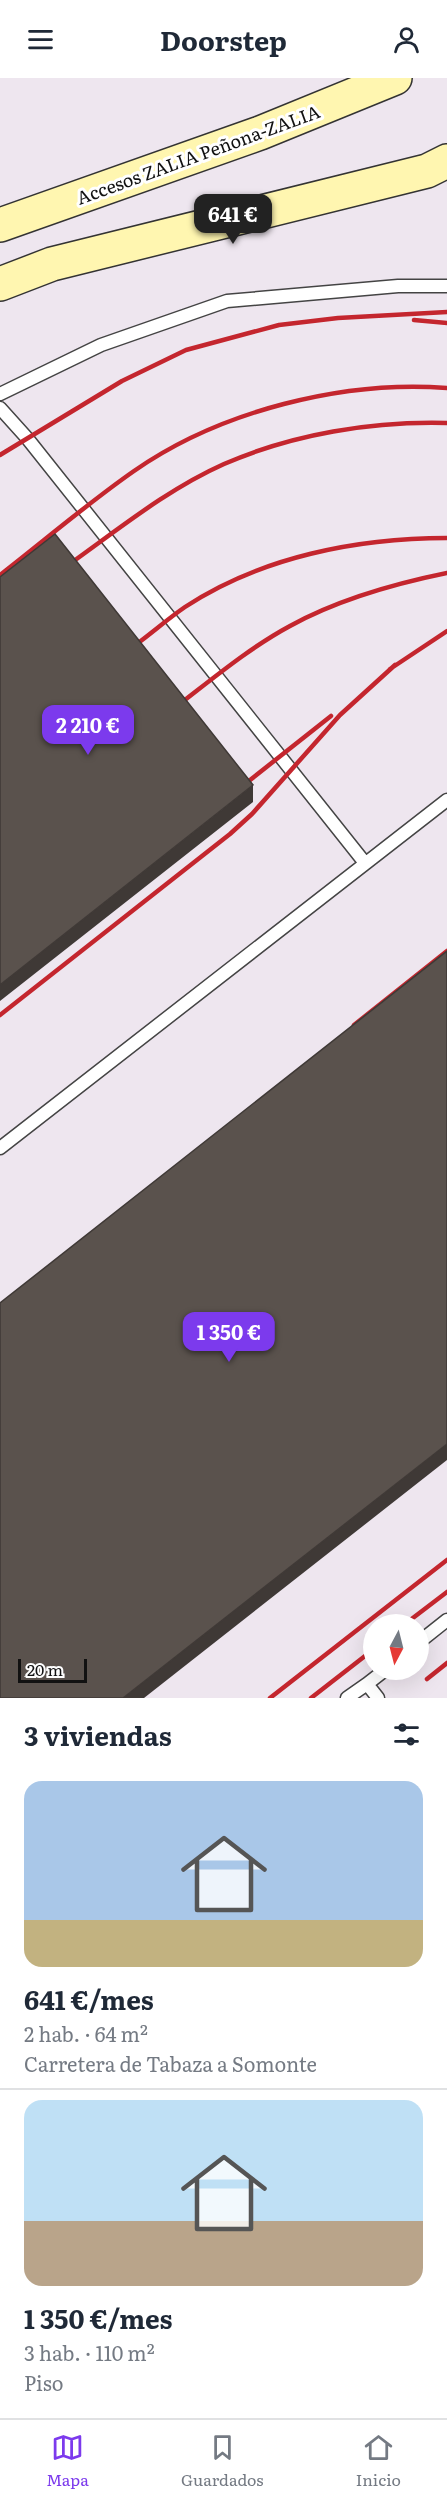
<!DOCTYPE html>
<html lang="es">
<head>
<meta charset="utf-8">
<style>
	:root { --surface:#fff; --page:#f6f6f7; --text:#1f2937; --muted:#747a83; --line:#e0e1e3; --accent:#7c3aed }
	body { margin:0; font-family:Literata,serif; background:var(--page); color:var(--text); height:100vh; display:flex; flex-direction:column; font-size:22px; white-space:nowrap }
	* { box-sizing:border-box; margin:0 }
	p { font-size:20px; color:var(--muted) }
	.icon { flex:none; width:33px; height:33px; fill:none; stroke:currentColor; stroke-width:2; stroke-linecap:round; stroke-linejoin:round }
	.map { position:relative; height:1620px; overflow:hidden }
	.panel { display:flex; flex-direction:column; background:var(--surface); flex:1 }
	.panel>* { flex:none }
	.needle { width:39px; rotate:187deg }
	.fabs { position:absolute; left:363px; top:1536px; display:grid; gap:12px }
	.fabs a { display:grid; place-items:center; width:66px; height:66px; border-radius:50%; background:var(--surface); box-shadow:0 6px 24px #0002; font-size:30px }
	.scale { position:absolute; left:18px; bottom:15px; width:69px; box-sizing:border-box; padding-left:6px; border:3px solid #111; border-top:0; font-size:16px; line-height:21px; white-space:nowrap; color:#111; -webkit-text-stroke:4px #fff; paint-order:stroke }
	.price { position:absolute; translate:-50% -51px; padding:0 14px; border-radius:12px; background:var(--accent); color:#fff; font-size:20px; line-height:39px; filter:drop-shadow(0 2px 3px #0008) }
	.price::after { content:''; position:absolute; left:50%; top:36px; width:18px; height:14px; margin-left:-9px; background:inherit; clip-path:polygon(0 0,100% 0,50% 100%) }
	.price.selected { background:#222; color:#fff }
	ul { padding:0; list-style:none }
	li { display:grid; align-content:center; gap:12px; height:318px; padding:0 24px }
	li+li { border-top:2px solid var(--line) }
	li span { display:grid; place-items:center; height:186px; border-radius:18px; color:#555 }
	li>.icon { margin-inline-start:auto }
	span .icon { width:108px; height:108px; fill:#fffc; stroke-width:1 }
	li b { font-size:26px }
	h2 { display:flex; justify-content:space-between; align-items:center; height:72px; padding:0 24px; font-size:26px }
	header { display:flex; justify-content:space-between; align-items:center; height:78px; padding:0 24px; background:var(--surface); font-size:27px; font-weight:700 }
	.dock { display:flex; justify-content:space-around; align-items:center; height:84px; border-top:2px solid var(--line); background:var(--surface); font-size:16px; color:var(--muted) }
	.dock a { display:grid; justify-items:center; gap:3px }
	.dock .selected { color:var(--accent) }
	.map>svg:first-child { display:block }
	.industrial { fill:#eee6ef; fill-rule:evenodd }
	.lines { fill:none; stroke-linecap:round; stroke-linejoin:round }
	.lane-casing { stroke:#444; stroke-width:15 }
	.secondary-casing { stroke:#333; stroke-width:36 }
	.lane { stroke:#fff; stroke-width:12 }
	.secondary { stroke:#fff6b0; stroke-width:33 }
	.rail { stroke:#c4262e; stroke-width:4.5 }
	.shaded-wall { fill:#3f3936 }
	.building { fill:#5a524d; stroke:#3f3936; stroke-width:1.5 }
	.labels { text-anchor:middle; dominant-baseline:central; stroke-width:6; stroke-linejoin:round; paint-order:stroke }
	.street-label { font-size:18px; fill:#111; stroke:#fff }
</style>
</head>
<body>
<header><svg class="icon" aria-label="menu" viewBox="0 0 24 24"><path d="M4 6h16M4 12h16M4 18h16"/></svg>Doorstep<svg class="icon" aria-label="person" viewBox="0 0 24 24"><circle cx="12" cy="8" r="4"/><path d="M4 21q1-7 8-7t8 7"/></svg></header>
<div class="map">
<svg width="447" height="1620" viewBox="0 0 447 1620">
	<rect width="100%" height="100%" fill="#fffdf5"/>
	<path class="industrial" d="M0 0H447V1620H0ZM374 1546H418V1592H374Z"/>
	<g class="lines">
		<defs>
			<path id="lane" d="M0 316 101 267 227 223 398 208H447
				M0 330 27 360 365 785
				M0 1070 447 722
				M418 1565 447 1542
				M347 1620 367 1606
				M378 1620 367 1606 385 1592"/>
			<path id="secondary" d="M0 147 260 55 395 0
				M0 206 52 186 427 93 447 83"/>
		</defs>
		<use href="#lane" class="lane-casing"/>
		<use href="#secondary" class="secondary-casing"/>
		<use href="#lane" class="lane"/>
		<use href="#secondary" class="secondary"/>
		<path class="rail" d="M414 242 447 245
			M0 377 122 303 186 272 279 247 338 240 447 234
			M71 485C120 450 168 411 224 386 293 356 372 343 447 345
			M0 497C45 462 88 425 134 393 220 333 343 302 447 310
			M138 565C154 553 169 540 185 529 261 479 357 460 447 460
			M390 591 447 553
			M181 625C216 598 251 569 290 548 339 521 393 506 447 495
			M245 706 331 638
			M0 937 230 756 252 736 340 637 395 587
			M354 947 447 873
			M405 1546 447 1514
			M427 1601 447 1585
			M270 1620 447 1482
			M311 1620 374 1571"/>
	</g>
	<path class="shaded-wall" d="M253 707V724L0 923V907Z
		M447 1366V1382L144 1620H123Z"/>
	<path class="building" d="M55 456 253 707 0 907V499Z
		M447 873V1366L123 1620H0V1225Z"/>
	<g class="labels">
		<g class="street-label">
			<text transform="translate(198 76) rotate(-20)">Accesos ZALIA Peñona-ZALIA</text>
		</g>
	</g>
</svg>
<div class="fabs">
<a><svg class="needle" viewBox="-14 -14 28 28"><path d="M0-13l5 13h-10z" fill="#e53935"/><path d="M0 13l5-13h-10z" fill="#747a83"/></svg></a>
</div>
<div class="scale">20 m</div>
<b class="price selected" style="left:233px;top:167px">641 €</b>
<b class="price" style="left:88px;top:678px">2 210 €</b>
<b class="price" style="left:229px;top:1285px">1 350 €</b>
</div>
<section class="panel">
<h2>3 viviendas<svg class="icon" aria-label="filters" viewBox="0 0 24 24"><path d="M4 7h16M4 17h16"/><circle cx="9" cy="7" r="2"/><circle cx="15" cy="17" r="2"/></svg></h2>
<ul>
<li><span style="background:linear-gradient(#a9c7e8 75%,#c2b280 0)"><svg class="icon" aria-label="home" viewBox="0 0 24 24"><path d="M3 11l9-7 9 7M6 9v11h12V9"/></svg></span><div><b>641 €/mes</b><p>2 hab. · 64 m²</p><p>Carretera de Tabaza a Somonte</p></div></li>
<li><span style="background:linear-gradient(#bfe0f5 65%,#b9a48a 0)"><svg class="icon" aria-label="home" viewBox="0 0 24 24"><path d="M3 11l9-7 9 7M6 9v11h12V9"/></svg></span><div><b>1 350 €/mes</b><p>3 hab. · 110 m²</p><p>Piso</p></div></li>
</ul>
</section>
<nav class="dock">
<a class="selected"><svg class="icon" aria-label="map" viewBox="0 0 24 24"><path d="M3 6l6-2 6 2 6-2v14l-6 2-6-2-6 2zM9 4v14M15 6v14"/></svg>Mapa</a>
<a><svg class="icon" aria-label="saved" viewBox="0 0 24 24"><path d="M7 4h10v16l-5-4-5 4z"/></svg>Guardados</a>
<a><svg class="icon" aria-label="home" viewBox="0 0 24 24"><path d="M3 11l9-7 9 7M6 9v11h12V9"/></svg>Inicio</a>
</nav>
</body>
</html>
